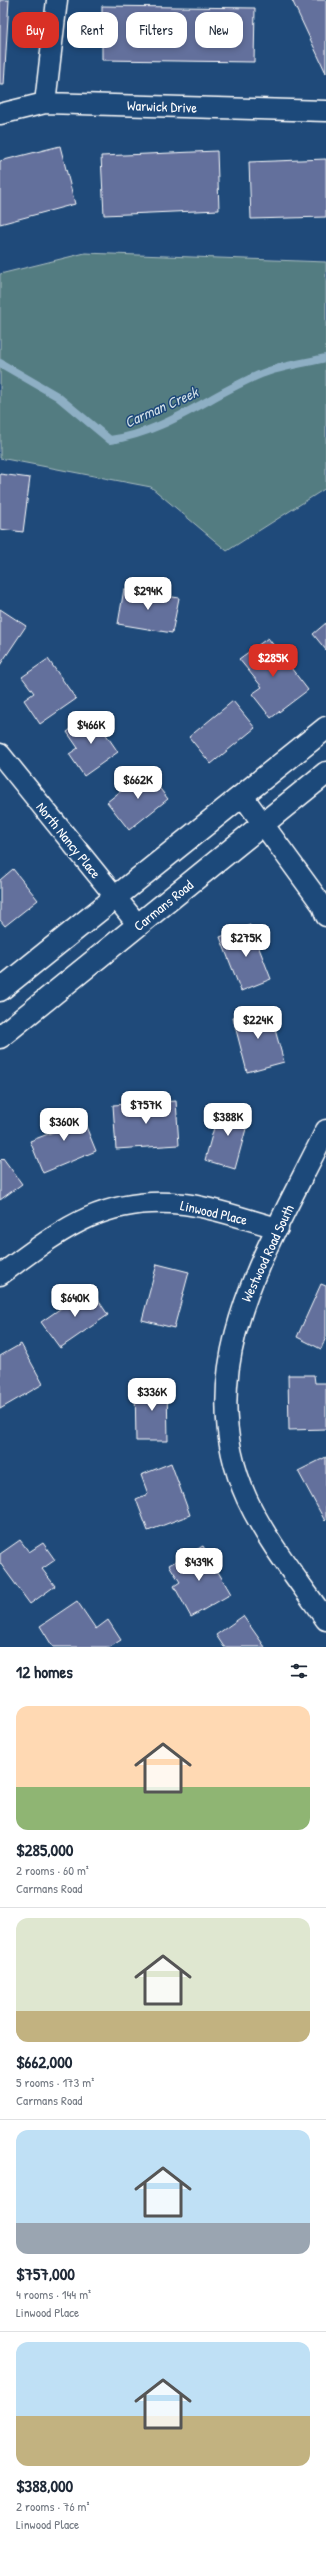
<!DOCTYPE html>
<html lang="en">
<head>
<meta charset="utf-8">
<style>
	:root { --surface:#fff; --page:#f2f2f3; --text:#1f2937; --muted:#747a83; --line:#e0e1e3; --accent:#d93025 }
	body { margin:0; font-family:"Patrick Hand",sans-serif; background:var(--page); color:var(--text); height:100vh; display:flex; flex-direction:column; font-size:15px; white-space:nowrap }
	* { box-sizing:border-box; margin:0 }
	p { font-size:13px; color:var(--muted) }
	.icon { flex:none; width:22px; height:22px; fill:none; stroke:currentColor; stroke-width:2; stroke-linecap:round; stroke-linejoin:round }
	.map { position:relative; height:1647px; overflow:hidden }
	.sheet { display:flex; flex-direction:column; background:var(--surface); flex:1 }
	.sheet>* { flex:none }
	.guide { position:absolute; left:12px; top:12px; width:302px; height:36px; display:flex; gap:8px }
	.price { position:absolute; translate:-50% -34px; padding:0 9px; border-radius:8px; background:#fff; color:#222; font-size:13px; line-height:26px; filter:drop-shadow(0 1px 2px #0008) }
	.price::after { content:''; position:absolute; left:50%; top:24px; width:12px; height:9px; margin-left:-6px; background:inherit; clip-path:polygon(0 0,100% 0,50% 100%) }
	.price.on { background:var(--accent); color:#fff }
	ul { padding:0; list-style:none }
	li { display:grid; align-content:center; gap:8px; height:212px; padding:0 16px }
	li+li { border-top:1px solid var(--line) }
	li span { display:grid; place-items:center; height:124px; border-radius:12px; color:#555 }
	li>.icon { margin-inline-start:auto }
	span .icon { width:72px; height:72px; fill:#fffc; stroke-width:1 }
	li b { font-size:17px }
	h2 { display:flex; justify-content:space-between; align-items:center; height:48px; padding:0 16px; font-size:17px }
	.tag { padding:0 14px; border-radius:12px; background:var(--surface); box-shadow:0 2px 6px #0003; font-size:14px; line-height:36px }
	.tag.on { background:var(--accent); color:#fff }
	.map>svg:first-child { display:block }
	.green { fill:#537b81; stroke:#a9bdc0 }
	.lines { fill:none; stroke-linecap:round; stroke-linejoin:round }
	.stream { stroke:#8eafc4; stroke-width:8 }
	.building { fill:#636f9c; stroke:#fff }
	.street-casing { stroke:#fff; stroke-width:23 }
	.secondary-casing { stroke:#fff; stroke-width:25 }
	.street { stroke:#1f4a7a; stroke-width:20 }
	.secondary { stroke:#1f4a7a; stroke-width:22 }
	.labels { text-anchor:middle; dominant-baseline:central; stroke-width:3; stroke-linejoin:round; paint-order:stroke }
	.street-label { font-size:14px; fill:#fff; stroke:#1f4a7a }
	.water-label { font-size:15px; font-style:italic; fill:#d0dee6; stroke:#1f4a7a }
</style>
</head>
<body>
<div class="map">
<svg width="326" height="1647" viewBox="0 0 326 1647">
	<rect width="100%" height="100%" fill="#1f4a7a"/>
	<filter id="ink" filterUnits="userSpaceOnUse"><feTurbulence type="fractalNoise" baseFrequency=".025" numOctaves="2"/><feDisplacementMap in="SourceGraphic" scale="8" xChannelSelector="R" yChannelSelector="G"/><feConvolveMatrix kernelMatrix="1 2 1 2 8 2 1 2 1" color-interpolation-filters="sRGB"/></filter>
	<g filter="url(#ink)">
		<path class="green" d="M85 253 326 262V488L227 551 151 487 0 458V274Z"/>
		<g class="lines">
			<path class="stream" d="M0 363 57 396 110 440C166 432 210 395 261 374 281 366 305 363 326 358"/>
		</g>
		<path class="building" d="M0 0H9L4 85H0Z
			M292 0H326V73Z
			M102 6 255 8 254 62 102 60Z
			M60 146 75 204 0 224V161Z
			M217 151 219 210 104 215 101 156Z
			M326 159V217L251 219 249 162Z
			M0 474 30 478 23 532 0 529Z
			M124 589 179 598 172 633 118 624Z
			M0 609 26 626 0 665Z
			M326 623V650L313 634Z
			M268 638 308 690 271 718 252 694 262 687 239 659Z
			M48 659 76 699 40 724 24 700 34 693 22 677Z
			M233 701 255 728 211 764 189 737Z
			M92 714 118 752 84 776 69 754 78 748 67 732Z
			M146 771 168 799 129 830 107 802Z
			M13 869 38 900 5 926 0 920V880Z
			M250 925 271 979 241 991 220 937Z
			M269 1008 284 1062 247 1072 233 1018Z
			M176 1101 179 1145 116 1149 113 1105Z
			M220 1106 250 1114 235 1169 205 1160Z
			M78 1107 96 1151 43 1173 30 1141 61 1129 56 1116Z
			M3 1158 22 1184 0 1200V1161Z
			M157 1264 189 1272 174 1328 142 1320Z
			M321 1284 326 1286V1337L321 1349 297 1337Z
			M90 1288 108 1315 60 1348 41 1322Z
			M21 1344 43 1384 0 1409V1356Z
			M288 1375H314L315 1383H326V1429L289 1430Z
			M135 1384H167L168 1441H136Z
			M326 1457V1520L325 1521 298 1471Z
			M171 1463 190 1515 148 1531 136 1499 148 1494 141 1475Z
			M20 1540 29 1552 43 1543 55 1560 42 1569 55 1586 30 1604 0 1563V1554Z
			M203 1546 231 1594 191 1617 174 1586 180 1582 169 1565Z
			M77 1601 96 1629 108 1620 121 1640 110 1647H53L40 1626Z
			M243 1616 265 1647H224L216 1635Z"/>
		<g class="lines">
			<defs>
				<path id="street" d="M45 103 57 0
					M0 114 45 103 326 111
					M0 754 138 925
					M242 795 322 905 326 916
					M326 1130C270 1245 187 1367 247 1499 267 1542 299 1581 326 1620
					M0 1275C61 1230 103 1195 184 1204 213 1207 250 1221 278 1228"/>
				<path id="secondary" d="M0 990 326 728
					M0 1037 326 773"/>
			</defs>
			<use href="#street" class="street-casing"/>
			<use href="#secondary" class="secondary-casing"/>
			<use href="#street" class="street"/>
			<use href="#secondary" class="secondary"/>
		</g>
	</g>
	<g class="labels">
		<g class="street-label">
			<text transform="translate(162 106) rotate(2)">Warwick Drive</text>
			<text transform="translate(69 840) rotate(51)">North Nancy Place</text>
			<text transform="translate(163 905) rotate(-39)">Carmans Road</text>
			<text transform="translate(214 1212) rotate(13)">Linwood Place</text>
			<text transform="translate(267 1253) rotate(-65)">Westwood Road South</text>
		</g>
		<g class="water-label">
			<text transform="translate(161 407) rotate(-24)">Carman Creek</text>
		</g>
	</g>
</svg>
<b class="price" style="left:148px;top:611px">$294K</b>
<b class="price on" style="left:273px;top:678px">$285K</b>
<b class="price" style="left:91px;top:745px">$466K</b>
<b class="price" style="left:138px;top:800px">$662K</b>
<b class="price" style="left:246px;top:958px">$275K</b>
<b class="price" style="left:258px;top:1040px">$224K</b>
<b class="price" style="left:146px;top:1125px">$757K</b>
<b class="price" style="left:228px;top:1137px">$388K</b>
<b class="price" style="left:64px;top:1142px">$360K</b>
<b class="price" style="left:75px;top:1318px">$640K</b>
<b class="price" style="left:152px;top:1412px">$336K</b>
<b class="price" style="left:199px;top:1582px">$439K</b>
<div class="guide">
<a class="tag on">Buy</a>
<a class="tag">Rent</a>
<a class="tag">Filters</a>
<a class="tag">New</a>
</div>
</div>
<section class="sheet">
<h2>12 homes<svg class="icon" aria-label="filters" viewBox="0 0 24 24"><path d="M4 7h16M4 17h16"/><circle cx="9" cy="7" r="2"/><circle cx="15" cy="17" r="2"/></svg></h2>
<ul>
<li><span style="background:linear-gradient(#ffd9b3 65%,#8fb573 0)"><svg class="icon" aria-label="home" viewBox="0 0 24 24"><path d="M3 11l9-7 9 7M6 9v11h12V9"/></svg></span><div><b>$285,000</b><p>2 rooms · 60 m²</p><p>Carmans Road</p></div></li>
<li><span style="background:linear-gradient(#dfe7d0 75%,#c2b280 0)"><svg class="icon" aria-label="home" viewBox="0 0 24 24"><path d="M3 11l9-7 9 7M6 9v11h12V9"/></svg></span><div><b>$662,000</b><p>5 rooms · 173 m²</p><p>Carmans Road</p></div></li>
<li><span style="background:linear-gradient(#bfe0f5 75%,#9aa5b1 0)"><svg class="icon" aria-label="home" viewBox="0 0 24 24"><path d="M3 11l9-7 9 7M6 9v11h12V9"/></svg></span><div><b>$757,000</b><p>4 rooms · 144 m²</p><p>Linwood Place</p></div></li>
<li><span style="background:linear-gradient(#bfe0f5 60%,#c2b280 0)"><svg class="icon" aria-label="home" viewBox="0 0 24 24"><path d="M3 11l9-7 9 7M6 9v11h12V9"/></svg></span><div><b>$388,000</b><p>2 rooms · 76 m²</p><p>Linwood Place</p></div></li>
</ul>
</section>
</body>
</html>
